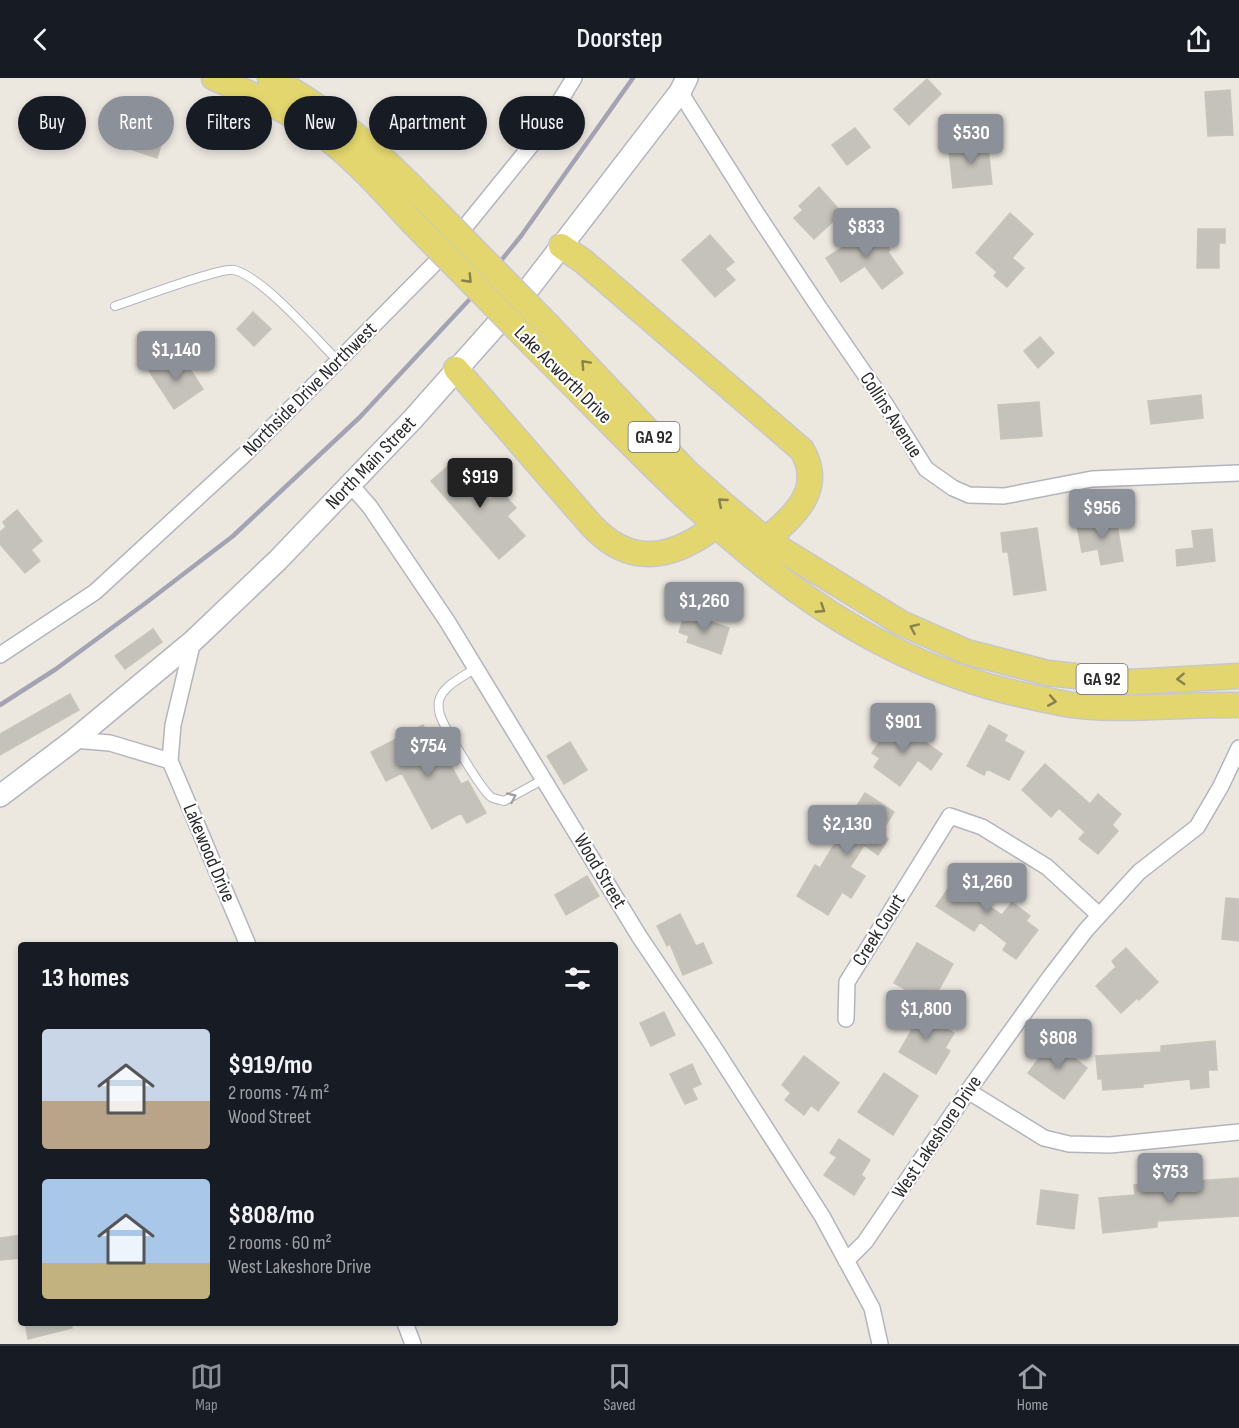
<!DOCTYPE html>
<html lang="en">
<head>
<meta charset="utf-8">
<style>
	:root { --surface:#171b24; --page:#20242c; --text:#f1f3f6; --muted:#9ea1a6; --line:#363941; --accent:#8c9099 }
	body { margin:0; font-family:"Sofia Sans Condensed",sans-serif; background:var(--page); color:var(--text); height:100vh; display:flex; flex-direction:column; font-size:22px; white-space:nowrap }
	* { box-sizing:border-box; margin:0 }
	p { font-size:20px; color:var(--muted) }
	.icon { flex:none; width:33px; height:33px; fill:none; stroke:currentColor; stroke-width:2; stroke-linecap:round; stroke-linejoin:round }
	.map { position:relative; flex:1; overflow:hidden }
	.details { position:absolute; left:18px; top:864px; width:600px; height:384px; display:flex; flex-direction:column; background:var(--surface); border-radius:6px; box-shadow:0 3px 9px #0003 }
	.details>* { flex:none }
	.hud { position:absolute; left:18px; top:18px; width:600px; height:54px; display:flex; gap:12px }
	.price { position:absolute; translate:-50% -51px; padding:0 14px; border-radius:6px; background:var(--accent); color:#fff; font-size:20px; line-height:39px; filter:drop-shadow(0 2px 3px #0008) }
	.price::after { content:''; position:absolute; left:50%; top:36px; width:18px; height:14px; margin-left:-9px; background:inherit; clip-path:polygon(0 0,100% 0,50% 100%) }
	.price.selected { background:#222; color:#fff }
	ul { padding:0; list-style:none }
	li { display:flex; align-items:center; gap:18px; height:150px; padding:0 24px }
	li span { display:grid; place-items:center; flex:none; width:168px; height:120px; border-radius:6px; color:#555 }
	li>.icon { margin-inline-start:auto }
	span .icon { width:72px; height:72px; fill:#fffc; stroke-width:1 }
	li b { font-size:26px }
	h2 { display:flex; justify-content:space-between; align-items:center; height:72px; padding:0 24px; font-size:26px }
	.pill { padding:0 21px; border-radius:27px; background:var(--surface); box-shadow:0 3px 9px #0003; font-size:21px; line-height:54px }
	.pill.selected { background:var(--accent); color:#fff }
	header { display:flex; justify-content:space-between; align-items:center; height:78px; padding:0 24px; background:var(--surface); font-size:27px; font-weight:600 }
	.tab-bar { display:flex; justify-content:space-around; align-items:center; height:84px; border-top:2px solid var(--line); background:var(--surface); font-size:16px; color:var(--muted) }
	.tab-bar a { display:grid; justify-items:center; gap:3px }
	.tab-bar .selected { color:var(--accent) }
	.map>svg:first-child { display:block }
	.building { fill:#c5c2bb; stroke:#c7c4b9; stroke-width:1.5 }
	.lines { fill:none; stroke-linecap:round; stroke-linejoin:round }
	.service-casing { stroke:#b3b4be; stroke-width:10 }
	.minor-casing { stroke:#b3b4be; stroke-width:18 }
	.secondary-casing { stroke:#b3b4be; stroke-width:24 }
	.primary-casing { stroke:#c8c8c8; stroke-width:27 }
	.service { stroke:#fff; stroke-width:8 }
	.minor { stroke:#fff; stroke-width:15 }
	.secondary { stroke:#fff; stroke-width:21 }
	.primary { stroke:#e3d66e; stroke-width:24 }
	.rail { stroke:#a3a3b4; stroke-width:4.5 }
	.primary-bridge-casing { stroke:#c8c8c8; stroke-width:27; stroke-linecap:butt }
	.primary-bridge { stroke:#e3d66e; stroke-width:24 }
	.oneway { stroke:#88814d }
	.oneway2 { stroke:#a0a0a0 }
	.labels { text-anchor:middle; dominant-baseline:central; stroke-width:4.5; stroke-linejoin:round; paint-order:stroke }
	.shield { fill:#fff; stroke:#6b6b6b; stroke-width:1.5 }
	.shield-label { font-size:18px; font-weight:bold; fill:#2c2c2c }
	.street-label { font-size:20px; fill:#2c2c2c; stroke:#fff }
</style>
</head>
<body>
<header><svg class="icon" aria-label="back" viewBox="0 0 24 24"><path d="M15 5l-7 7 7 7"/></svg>Doorstep<svg class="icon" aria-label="share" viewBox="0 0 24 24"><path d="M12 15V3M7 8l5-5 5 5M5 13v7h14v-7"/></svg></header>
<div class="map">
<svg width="1239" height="1266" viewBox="0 0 1239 1266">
	<rect width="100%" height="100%" fill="#ece8e0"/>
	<path class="building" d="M927 1 941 16 909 47 894 31Z
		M1230 12 1233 57 1208 58 1205 14Z
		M855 50 870 69 847 87 832 67Z
		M130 57 161 67 157 80 127 70Z
		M987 60 992 106 953 110 949 73 969 71 968 62Z
		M819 109 842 135 814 161 794 140 803 132 799 128Z
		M1010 135 1033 156 1012 180 1024 190 1007 209 994 198 997 194 976 175Z
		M876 148 890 172 888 174 903 195 882 211 865 188 841 204 826 180Z
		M1198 151H1225V165H1219V190H1197Z
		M710 157 734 184 725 191 735 202 715 219 682 182Z
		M253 234 271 251 254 268 237 251Z
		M1040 259 1054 275 1038 290 1024 273Z
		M168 281 174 290 184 282 203 311 174 331 149 293Z
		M1201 317 1203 340 1151 346 1148 323Z
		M1039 324 1042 358 1001 361 998 327Z
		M455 382 490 422 501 413 516 430 507 438 525 458 499 481 431 403Z
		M17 432 42 463 31 472 40 483 25 495 0 466V454L6 449 3 444Z
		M1116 440 1123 483 1101 487 1098 471 1082 474 1077 447Z
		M1037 450 1046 512 1014 517 1008 474H1003L1001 455Z
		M1212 451 1215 483 1177 488 1176 472 1194 470 1192 453Z
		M685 535 729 550 721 576 687 564 689 558 679 554Z
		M153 551 162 564 125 591 115 578Z
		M70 616 79 632 0 677V656Z
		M423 647 443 685 448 682 461 706 468 703 486 735 467 745 461 735 432 751 402 695 386 703 371 674Z
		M989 647 1007 657 1004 663 1024 674 1009 702 987 691 984 697 967 688Z
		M902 648 942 676 931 692 918 682 900 708 874 689 880 680 872 675 888 651 896 656Z
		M570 664 587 692 564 706 547 678Z
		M1045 686 1090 726 1098 716 1121 736 1112 747 1118 753 1098 776 1079 761 1085 754 1059 730 1051 739 1022 712Z
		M865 715 894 734 880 756 888 761 878 777 864 767 850 789 865 798 851 820 842 814 828 837 797 818 815 787 820 790 837 762 836 761Z
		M964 788 981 799 970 815 1002 837 1012 824 1030 838 1026 843 1038 852 1016 881 1003 872 1007 865 980 844 974 853 936 828Z
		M587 798 599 818 566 837 555 817Z
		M1226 820 1239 821V863L1222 861Z
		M680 836 696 868 703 865 712 885 683 897 670 866 667 868 657 848Z
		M917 865 953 886 937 915 932 912 926 923 894 905Z
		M1126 870 1158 904 1139 922 1137 920 1121 935 1096 908 1116 889 1112 883Z
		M912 930 954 955 945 970 950 973 936 996 899 974 912 952 903 946Z
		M664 934 675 957 651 968 640 945Z
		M1052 963 1087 990 1064 1021 1028 995Z
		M1215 963 1217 992H1208L1209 1009 1191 1011 1190 1001 1143 1006V1009L1103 1012 1102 1001H1098L1096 978 1161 974V968Z
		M804 978 839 1005 818 1033 811 1027 804 1037 785 1022 791 1015 782 1007Z
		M692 986 701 1006 692 1010 697 1021 685 1026 670 996Z
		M884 995 918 1018 893 1057 858 1034Z
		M839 1061 870 1082 861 1097 865 1100 854 1117 824 1097 837 1079 830 1075Z
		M1239 1100V1138L1157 1143V1149L1103 1155 1099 1120 1135 1117 1134 1107Z
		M1041 1112 1078 1117 1074 1151 1037 1146Z
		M21 1157V1180L0 1182V1160Z
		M25 1245H71L72 1250 28 1261Z"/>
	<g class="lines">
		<defs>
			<path id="service" d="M115 228C134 222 221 189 234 192 263 199 315 260 338 283
				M476 590C464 598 442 608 439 623 438 627 439 633 440 637 445 651 480 710 491 719 495 721 500 722 504 723L544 701"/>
			<path id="minor" d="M680 14 757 136 816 225 884 324 926 391 953 410 969 417 1004 418 1092 401 1239 395
				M350 406 370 429 447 543 639 858 711 965 822 1138 872 1230 880 1266
				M193 563 173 647 170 683 248 867
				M0 577 95 514 244 377 338 283 439 181 537 60 574 0
				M74 662 110 665 170 683
				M846 941 847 904 950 738 982 749 1047 789 1099 837
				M968 1013 1044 1060 1069 1066 1110 1067 1239 1054
				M846 1183 865 1164 968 1013 1050 899 1086 852 1139 794 1197 749 1221 708 1239 670
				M405 1245 413 1266"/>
			<path id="secondary" d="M0 718 74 662 193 563 278 482 413 341 530 209 680 14 687 0"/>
			<path id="primary" d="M214 0C250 15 296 36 327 60 359 85 385 115 412 144
				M270 0C331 32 381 76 428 125
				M561 168 583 183 802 372C825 412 794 437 766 462
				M549 248 686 393 723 426 766 462 901 545 967 574 1048 595 1131 604 1239 598
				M533 267C680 413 810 570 1023 617 1042 621 1061 626 1081 628 1133 633 1186 626 1239 627
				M456 291 591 447C631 490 672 481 716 448"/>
		</defs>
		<use href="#service" class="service-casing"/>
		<use href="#minor" class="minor-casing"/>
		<use href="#secondary" class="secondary-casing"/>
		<use href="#primary" class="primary-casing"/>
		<use href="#service" class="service"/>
		<use href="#minor" class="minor"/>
		<use href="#secondary" class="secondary"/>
		<use href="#primary" class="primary"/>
		<path class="rail" d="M0 627 56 591 147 524 233 458 360 339 469 222 521 158 633 0"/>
		<defs>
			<path id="primary-bridge" d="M428 125 549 248
				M412 144 533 267"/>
		</defs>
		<use href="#primary-bridge" class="primary-bridge-casing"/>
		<use href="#primary-bridge" class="primary-bridge"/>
	</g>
	<defs><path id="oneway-chevron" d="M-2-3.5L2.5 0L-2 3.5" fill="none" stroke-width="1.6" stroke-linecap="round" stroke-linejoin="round" transform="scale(1.5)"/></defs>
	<g class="oneway">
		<use href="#oneway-chevron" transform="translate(468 201) rotate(46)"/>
		<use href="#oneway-chevron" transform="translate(585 286) rotate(-133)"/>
		<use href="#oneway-chevron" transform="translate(722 424) rotate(-139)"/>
		<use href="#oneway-chevron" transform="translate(821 531) rotate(33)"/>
		<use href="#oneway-chevron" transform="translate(914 550) rotate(-156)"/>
		<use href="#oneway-chevron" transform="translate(1181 601) rotate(177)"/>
		<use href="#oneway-chevron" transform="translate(1052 623) rotate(10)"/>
	</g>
	<use class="oneway2" href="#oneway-chevron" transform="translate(512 719) rotate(-24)"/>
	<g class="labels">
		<g class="shield">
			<rect x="628.5" y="344" width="51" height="30" rx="4.5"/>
			<rect x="1076.5" y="586" width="51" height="30" rx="4.5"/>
		</g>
		<g class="shield-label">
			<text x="654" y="359">GA 92</text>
			<text x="1102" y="601">GA 92</text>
		</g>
		<g class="street-label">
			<text transform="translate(563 297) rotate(45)">Lake Acworth Drive</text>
			<text transform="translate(310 311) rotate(-45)">Northside Drive Northwest</text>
			<text transform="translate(891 337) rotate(57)">Collins Avenue</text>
			<text transform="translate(371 385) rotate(-46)">North Main Street</text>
			<text transform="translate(209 775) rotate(67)">Lakewood Drive</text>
			<text transform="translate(600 793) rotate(59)">Wood Street</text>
			<text transform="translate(879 852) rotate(-58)">Creek Court</text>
			<text transform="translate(937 1059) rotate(-56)">West Lakeshore Drive</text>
		</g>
	</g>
</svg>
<b class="price" style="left:971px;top:87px">$530</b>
<b class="price" style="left:866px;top:181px">$833</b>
<b class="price" style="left:176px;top:304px">$1,140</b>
<b class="price selected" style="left:480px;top:431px">$919</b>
<b class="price" style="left:1102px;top:462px">$956</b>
<b class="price" style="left:704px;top:555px">$1,260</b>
<b class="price" style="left:903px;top:676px">$901</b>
<b class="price" style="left:428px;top:700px">$754</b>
<b class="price" style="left:847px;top:778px">$2,130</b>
<b class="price" style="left:987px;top:836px">$1,260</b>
<b class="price" style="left:926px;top:963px">$1,800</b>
<b class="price" style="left:1058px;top:992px">$808</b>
<b class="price" style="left:1170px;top:1126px">$753</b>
<div class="hud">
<a class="pill">Buy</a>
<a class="pill selected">Rent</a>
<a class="pill">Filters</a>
<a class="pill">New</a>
<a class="pill">Apartment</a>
<a class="pill">House</a>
</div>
<section class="details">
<h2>13 homes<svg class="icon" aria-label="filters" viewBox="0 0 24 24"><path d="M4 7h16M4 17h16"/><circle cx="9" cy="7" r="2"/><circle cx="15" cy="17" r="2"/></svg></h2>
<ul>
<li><span style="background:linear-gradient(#c9d6e8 60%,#b9a48a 0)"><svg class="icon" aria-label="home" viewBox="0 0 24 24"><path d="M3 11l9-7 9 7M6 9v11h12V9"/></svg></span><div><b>$919/mo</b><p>2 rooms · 74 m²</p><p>Wood Street</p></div></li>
<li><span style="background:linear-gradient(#a9c7e8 70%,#c2b280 0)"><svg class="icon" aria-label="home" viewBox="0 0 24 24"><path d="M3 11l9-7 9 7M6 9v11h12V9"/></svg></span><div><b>$808/mo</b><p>2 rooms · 60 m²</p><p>West Lakeshore Drive</p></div></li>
</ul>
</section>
</div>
<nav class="tab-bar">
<a class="selected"><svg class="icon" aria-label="map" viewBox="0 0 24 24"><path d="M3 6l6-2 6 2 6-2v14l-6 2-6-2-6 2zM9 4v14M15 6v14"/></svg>Map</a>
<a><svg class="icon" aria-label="saved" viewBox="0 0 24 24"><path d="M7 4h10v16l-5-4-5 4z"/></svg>Saved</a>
<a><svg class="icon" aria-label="home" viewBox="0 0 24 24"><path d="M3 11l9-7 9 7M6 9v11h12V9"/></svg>Home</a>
</nav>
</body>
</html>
